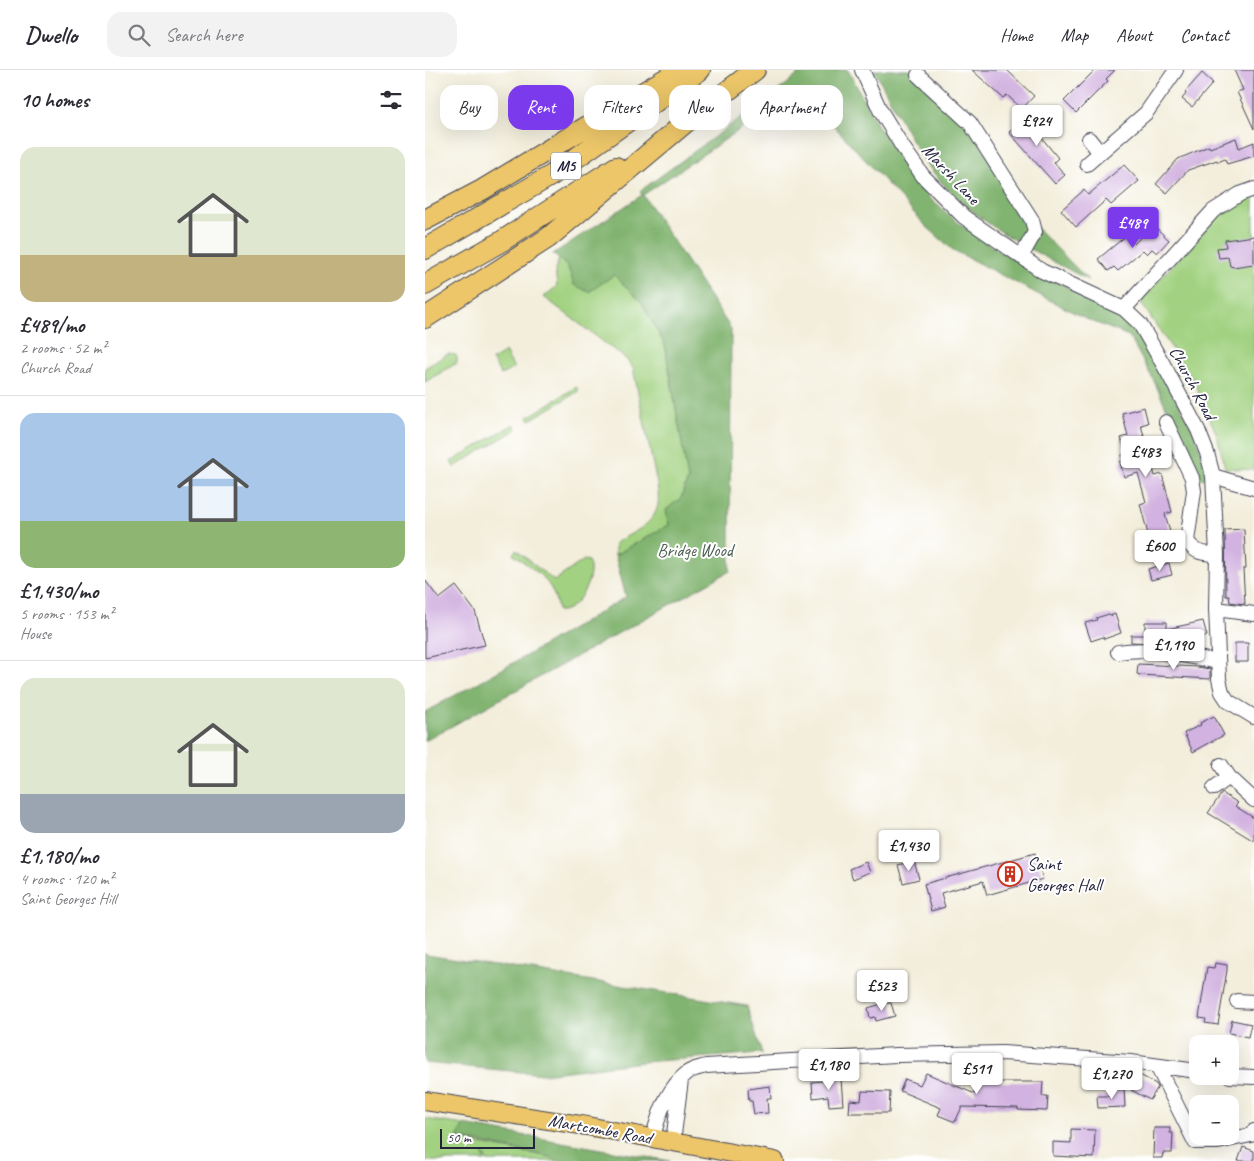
<!DOCTYPE html>
<html lang="en">
<head>
<meta charset="utf-8">
<style>
	:root { --surface:#fff; --page:#f2f2f3; --text:#2b2b33; --muted:#7c7c81; --line:#e1e1e2; --accent:#7c3aed }
	body { margin:0; font-family:Caveat,sans-serif; background:var(--page); color:var(--text); height:100vh; display:flex; flex-direction:column; font-size:19px; white-space:nowrap }
	* { box-sizing:border-box; margin:0 }
	p { font-size:16px; color:var(--muted) }
	.icon { flex:none; width:28px; height:28px; fill:none; stroke:currentColor; stroke-width:2; stroke-linecap:round; stroke-linejoin:round }
	.map { position:relative; flex:1; overflow:hidden }
	.details { display:flex; flex-direction:column; background:var(--surface); width:425px }
	.details>* { flex:none }
	.hud { position:absolute; left:15px; top:15px; width:475px; height:45px; display:flex; gap:10px }
	.tools { position:absolute; left:764px; top:965px; display:grid; gap:10px }
	.tools a { display:grid; place-items:center; width:50px; height:50px; border-radius:10px; background:var(--surface); box-shadow:0 5px 20px #0002; font-size:25px }
	.scale { position:absolute; left:15px; bottom:12px; width:95px; box-sizing:border-box; padding-left:5px; border:2px solid #22223b; border-top:0; font-size:14px; line-height:18px; white-space:nowrap; color:#22223b; -webkit-text-stroke:4px #fff; paint-order:stroke }
	.price { position:absolute; translate:-50% -42px; padding:0 11px; border-radius:5px; background:#fff; color:#222; font-size:16px; line-height:32px; filter:drop-shadow(0 1px 2px #0008) }
	.price::after { content:''; position:absolute; left:50%; top:30px; width:15px; height:11px; margin-left:-8px; background:inherit; clip-path:polygon(0 0,100% 0,50% 100%) }
	.price.selected { background:var(--accent); color:#fff }
	ul { padding:0; list-style:none }
	li { display:grid; align-content:center; gap:10px; height:265px; padding:0 20px }
	li+li { border-top:1px solid var(--line) }
	li span { display:grid; place-items:center; height:155px; border-radius:15px; color:#555 }
	li>.icon { margin-inline-start:auto }
	span .icon { width:90px; height:90px; fill:#fffc; stroke-width:1 }
	li b { font-size:21px }
	h2 { display:flex; justify-content:space-between; align-items:center; height:60px; padding:0 20px; font-size:21px }
	.tag { padding:0 18px; border-radius:15px; background:var(--surface); box-shadow:0 5px 20px #0002; font-size:18px; line-height:45px }
	.tag.selected { background:var(--accent); color:#fff }
	header { display:flex; align-items:center; gap:30px; box-sizing:border-box; height:70px; padding:0 25px; background:var(--surface); border-bottom:1px solid var(--line) }
	header strong { font-size:24px }
	nav { display:flex; gap:28px; margin-inline-start:auto; font-size:18px }
	.search { width:350px; height:45px; background:var(--page); display:flex; align-items:center; gap:12px; box-sizing:border-box; padding:0 18px; border-radius:15px; color:var(--muted); font-size:19px }
	main { display:flex; flex:1; min-height:0 }
	.map>svg:first-child { display:block }
	.green { fill:#a2d281; stroke:#627a5e }
	.forest { fill:#81b46f; stroke:#526b55 }
	.building { fill:#d2b2e0 }
	.lines { fill:none; stroke-linecap:round; stroke-linejoin:round }
	.minor-casing { stroke:#414153; stroke-width:16 }
	.major-casing { stroke:#414153; stroke-width:20 }
	.highway-casing { stroke:#414153; stroke-width:22 }
	.minor { stroke:#fff; stroke-width:14 }
	.major { stroke:#ecc669; stroke-width:18 }
	.highway { stroke:#ecc669; stroke-width:20 }
	.labels { text-anchor:middle; dominant-baseline:central; stroke-width:4; stroke-linejoin:round; paint-order:stroke }
	.shield { fill:#fff; stroke:#646476; stroke-width:1 }
	.shield-label { font-size:16px; font-weight:bold; fill:#22223b }
	.street-label { font-size:18px; fill:#22223b; stroke:#fff }
	.park-label { font-size:18px; fill:#4f6054; stroke:#fff }
	.poi-label { font-size:18px; fill:#22223b; stroke:#fff; text-anchor:start }
</style>
</head>
<body>
<header>
<strong>Dwello</strong>
<div class="search"><svg class="icon" aria-label="search" viewBox="0 0 24 24"><circle cx="10" cy="10" r="6"/><path d="M15 15l6 6"/></svg>Search here</div>
<nav><a>Home</a><a>Map</a><a>About</a><a>Contact</a></nav>
</header>
<main>
<section class="details">
<h2>10 homes<svg class="icon" aria-label="filters" viewBox="0 0 24 24"><path d="M4 7h16M4 17h16"/><circle cx="9" cy="7" r="2"/><circle cx="15" cy="17" r="2"/></svg></h2>
<ul>
<li><span style="background:linear-gradient(#dfe7d0 70%,#c2b280 0)"><svg class="icon" aria-label="home" viewBox="0 0 24 24"><path d="M3 11l9-7 9 7M6 9v11h12V9"/></svg></span><div><b>£489/mo</b><p>2 rooms · 52 m²</p><p>Church Road</p></div></li>
<li><span style="background:linear-gradient(#a9c7e8 70%,#8fb573 0)"><svg class="icon" aria-label="home" viewBox="0 0 24 24"><path d="M3 11l9-7 9 7M6 9v11h12V9"/></svg></span><div><b>£1,430/mo</b><p>5 rooms · 153 m²</p><p>House</p></div></li>
<li><span style="background:linear-gradient(#dfe7d0 75%,#9aa5b1 0)"><svg class="icon" aria-label="home" viewBox="0 0 24 24"><path d="M3 11l9-7 9 7M6 9v11h12V9"/></svg></span><div><b>£1,180/mo</b><p>4 rooms · 120 m²</p><p>Saint Georges Hill</p></div></li>
</ul>
</section>
<div class="map">
<svg width="829" height="1091" viewBox="0 0 829 1091">
	<rect width="100%" height="100%" fill="#fff"/>
	<filter id="ink" filterUnits="userSpaceOnUse"><feTurbulence type="fractalNoise" baseFrequency=".02" numOctaves="2"/><feDisplacementMap in="SourceGraphic" scale="10" xChannelSelector="R" yChannelSelector="G"/><feConvolveMatrix kernelMatrix="1 2 1 2 8 2 1 2 1" color-interpolation-filters="sRGB"/></filter>
	<filter id="wash" filterUnits="userSpaceOnUse"><feTurbulence type="fractalNoise" baseFrequency=".0096" numOctaves="4" result="noise"/><feDisplacementMap in="SourceGraphic" scale="20" xChannelSelector="R" yChannelSelector="G"/><feGaussianBlur stdDeviation="1.12" result="paint"/><feColorMatrix in="noise" values="0 0 0 0 0 0 0 0 0 0 0 0 0 0 0 0 0 1.4 0 .05"/><feComposite in="paint" operator="in"/></filter>
	<g filter="url(#wash)">
		<rect width="100%" height="100%" fill="#f3eedb"/>
		<path class="green" d="M829 127V400L800 398 792 365 767 308 716 233 720 225 797 142Z
			M134 189 143 197 149 215 189 205 217 233 240 275 263 409 256 428 241 440 244 455 190 485V473C206 463 230 455 233 434 234 428 233 421 232 414L208 298 201 289 119 227 132 216 130 200Z
			M80 282 89 298 76 305 67 290Z
			M23 284 31 285 32 288V293L0 312V298Z
			M151 317 154 321 105 350 103 347Z
			M89 354 92 359 29 397 26 392Z
			M91 480 129 511 159 490 163 491C172 506 151 544 133 541 128 508 112 503 88 484Z
			M0 1049 39 1055 32 1068 54 1074 126 1087 130 1091H62L58 1083 60 1091H0Z"/>
		<path class="forest" d="M378 0H423L453 56 475 90 504 128 536 155 571 179 702 249 714 260 769 361 784 405 778 409 773 407 729 311 704 266 661 249 528 180 501 156 375 19 218 125 306 259 305 501 0 671V642L99 587 201 527 190 485 244 455 241 440 256 428 263 409 240 275 217 233 189 205 164 222 149 215 143 197 128 184 217 125 215 121 362 14Z
			M449 0H485L543 55 604 150 663 210C608 180 547 153 508 102 483 71 469 34 449 0Z
			M0 882 2 884 322 936 337 983 218 992 118 1004 0 993Z
			M39 1055 245 1091H130L126 1087 32 1068Z"/>
		<g id="blocks">
			<path class="building" d="M547 0H582L609 26 597 39 582 25 578 28Z
				M670 0H690L681 9 683 11 651 43 639 31Z
				M809 0H829V59L812 22 818 20Z
				M777 3 788 13 767 37 757 29 761 24 760 22Z
				M604 44 617 59 613 63 633 88 629 92 640 105 630 114 584 62Z
				M811 68 814 78 829 72V86L802 94 800 89 793 92 792 90 763 100 742 123 731 114 753 89 784 76 785 78Z
				M699 95 714 111 686 135 681 130 651 157 636 140 659 120 663 125Z
				M728 155 744 170 732 183 727 179 722 184 718 180 693 201 689 197 683 201 673 189 702 165 709 174Z
				M829 166V194L808 197 805 196 803 187 794 188 792 178 801 177 800 170Z
				M719 337 723 353 716 355 722 378 730 406 737 404 747 442 740 444 748 473 737 476 735 469 725 472 715 434 721 432 713 403 699 407 695 392 698 391 697 385 701 383 696 368 703 366 697 343Z
				M819 459 821 499H818L820 534 805 532 804 526H801L800 460Z
				M744 493 747 505 726 510 723 499Z
				M0 510 14 529 31 516 50 541 60 575 0 588Z
				M684 544 685 546 690 544 696 563 679 569 678 567 666 571 660 553 672 550 671 548Z
				M778 551 782 566 748 574 706 572V565H720V552H742V559Z
				M810 573H823V592H810Z
				M713 594 772 597 785 599V609L715 605 712 604Z
				M789 646 799 665 768 682 759 663 776 655 775 653Z
				M797 723 813 733 810 736 829 748V771L783 743Z
				M610 783 618 809 562 825 558 811 516 823 520 837 506 841 499 814Z
				M489 791 494 809 478 813 473 795Z
				M441 792 445 802 428 809 424 799Z
				M790 893 802 895V900L793 955 780 953 781 949 774 948 782 897 789 898Z
				M460 933H466L470 946 451 951 450 947 445 948 443 938Z
				M807 950 826 954 823 967 804 963Z
				M501 1003 550 1024 551 1009H575V1012H618L617 1026H623L622 1041 593 1040V1038L537 1037 530 1052 513 1045 516 1038 475 1021 480 1009 495 1015Z
				M715 1005 731 1014 733 1017 725 1030 706 1020Z
				M416 1009 418 1035 404 1036 403 1026 388 1028 387 1012Z
				M345 1016 346 1028H342L343 1043 329 1044 327 1031H324L323 1019Z
				M699 1019 700 1037 673 1038 672 1026H686L685 1020Z
				M437 1021 465 1022 464 1043H424L425 1030 436 1031Z
				M729 1058H745V1063H748L747 1083H738L737 1088H728Z
				M646 1059 670 1060 669 1088 628 1086V1072L646 1073Z
				M818 1077 829 1081V1091H813Z"/>
		</g>
	</g>
	<g filter="url(#ink)">
		<use href="#blocks" fill-opacity="0" stroke="#414153" stroke-width="1"/>
		<g class="lines">
			<defs>
				<path id="minor" d="M437 0 455 40 477 76 498 106 539 147 617 201 699 239 715 254 742 301 773 360 782 383 788 406 792 484 791 539 794 609 797 622 803 631 829 647
					M493 5 545 53 607 150 610 162 596 187
					M664 69 675 83
					M662 94 721 43 751 0
					M699 239 788 141 815 124 829 119
					M741 352 767 408 769 421 762 471C770 483 778 484 792 484
					M788 406 829 418
					M791 539 829 544
					M693 582C726 576 760 586 793 592
					M796 695 804 707 829 730
					M789 718 804 707
					M812 931 829 932
					M732 996 770 1072H793L826 1065 829 1061
					M805 1006 829 1007
					M228 1068C233 1045 243 1018 262 1003 267 999 275 998 281 996L471 985 578 983 706 992 772 1001
					M248 1072 256 1010"/>
				<path id="major" d="M0 1031 162 1056 350 1091"/>
				<path id="highway" d="M0 150 57 120 255 0
					M0 179 127 105 275 0
					M0 215 77 171 191 97
					M0 248 123 168 260 53 330 0"/>
			</defs>
			<use href="#minor" class="minor-casing"/>
			<use href="#major" class="major-casing"/>
			<use href="#highway" class="highway-casing"/>
			<use href="#minor" class="minor"/>
			<use href="#major" class="major"/>
			<use href="#highway" class="highway"/>
		</g>
	</g>
	<defs>
		<symbol id="building-ring" viewBox="-11 -11 22 22"><circle r="9.5" fill="#fff" stroke="#c8321e" stroke-width="1.5"/><path d="M-4-6H4V6H1V3H-1V6H-4ZM-2.5-4.3h1.7v1.8h-1.7ZM.8-4.3h1.7v1.8H.8ZM-2.5-1h1.7V.8h-1.7ZM.8-1h1.7V.8H.8Z" fill="#c8321e"/></symbol>
	</defs>
	<g fill-rule="evenodd">
		<use href="#building-ring" x="571" y="790" width="28" height="28"/>
	</g>
	<g class="labels">
		<rect class="shield" x="126" y="82.5" width="30" height="27" rx="4"/>
		<g class="shield-label">
			<text x="141" y="96">M5</text>
		</g>
		<g class="street-label">
			<text transform="translate(526 104) rotate(47)">Marsh Lane</text>
			<text transform="translate(768 313) rotate(62)">Church Road</text>
			<text transform="translate(175 1059) rotate(10)">Martcombe Road</text>
		</g>
		<g class="park-label">
			<text x="270" y="480">Bridge Wood</text>
		</g>
		<g class="poi-label">
			<text x="602" y="794">Saint<tspan x="602" dy="21">Georges Hall</tspan></text>
		</g>
	</g>
</svg>
<div class="tools">
<a>+</a>
<a>−</a>
</div>
<div class="scale">50 m</div>
<b class="price" style="left:612px;top:77px">£924</b>
<b class="price selected" style="left:708px;top:179px">£489</b>
<b class="price" style="left:721px;top:408px">£483</b>
<b class="price" style="left:735px;top:502px">£600</b>
<b class="price" style="left:749px;top:601px">£1,190</b>
<b class="price" style="left:484px;top:802px">£1,430</b>
<b class="price" style="left:457px;top:942px">£523</b>
<b class="price" style="left:404px;top:1021px">£1,180</b>
<b class="price" style="left:552px;top:1025px">£511</b>
<b class="price" style="left:687px;top:1030px">£1,270</b>
<div class="hud">
<a class="tag">Buy</a>
<a class="tag selected">Rent</a>
<a class="tag">Filters</a>
<a class="tag">New</a>
<a class="tag">Apartment</a>
</div>
</div>
</main>
</body>
</html>
